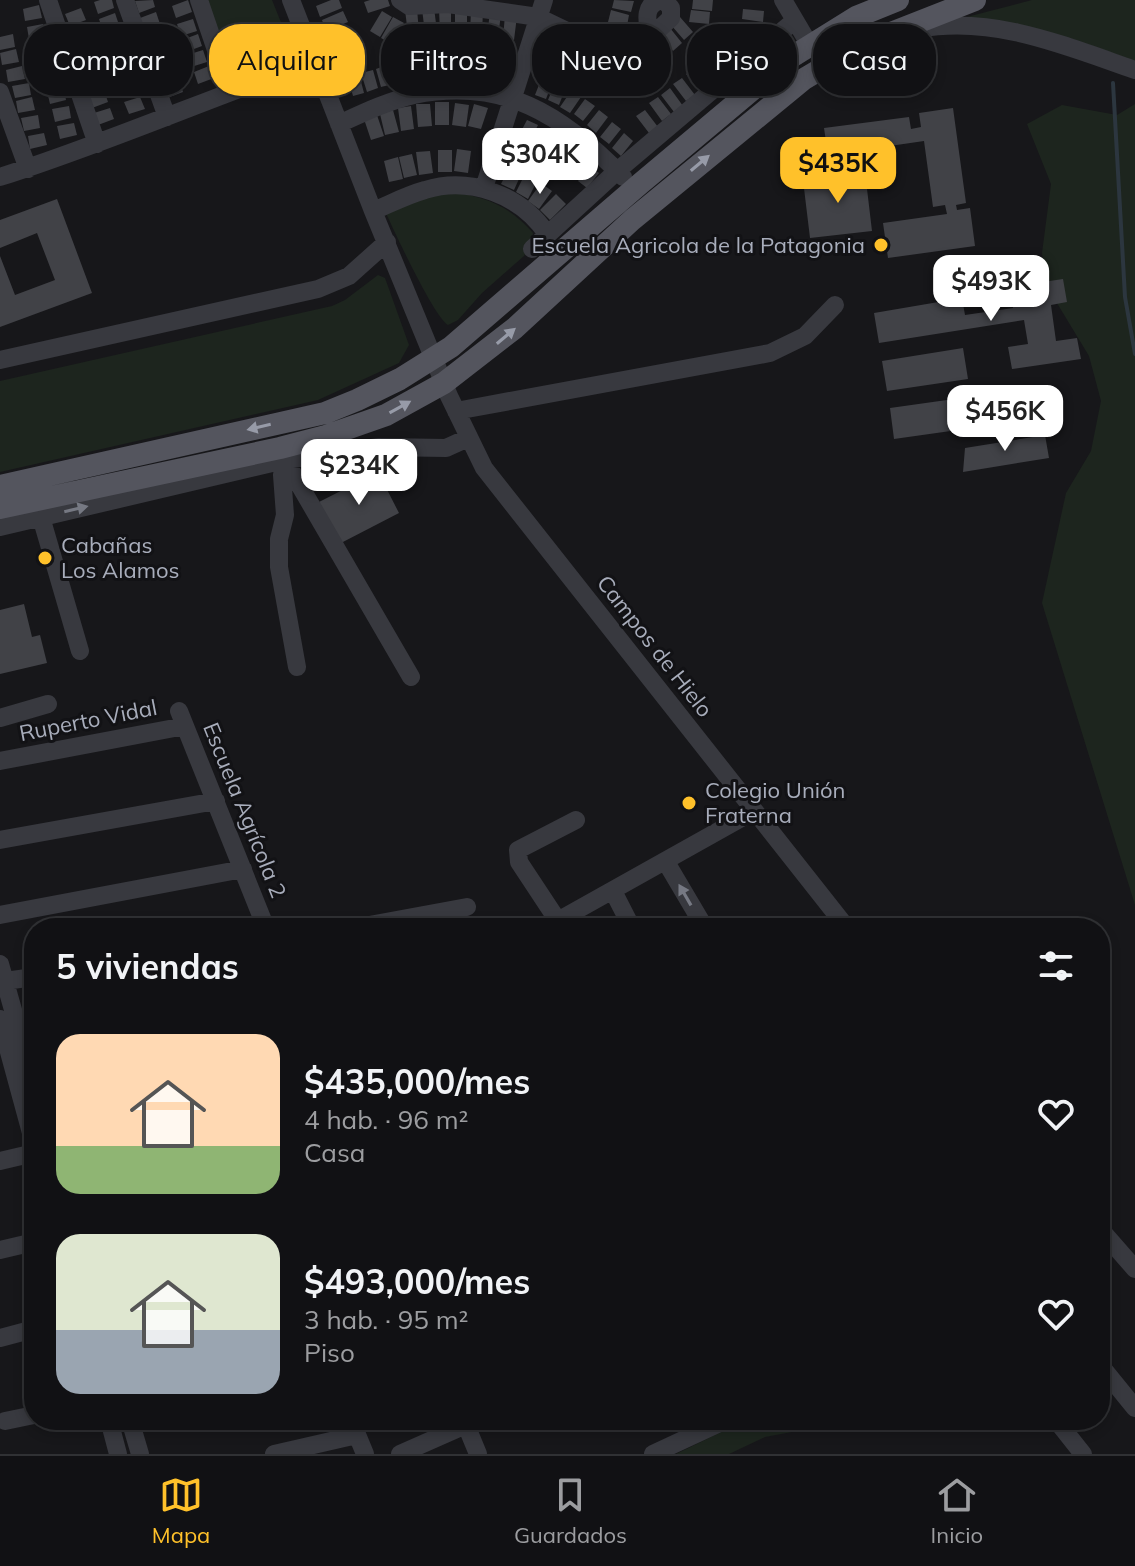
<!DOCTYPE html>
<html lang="es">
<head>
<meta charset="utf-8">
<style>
	:root { --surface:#111114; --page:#1a1a1d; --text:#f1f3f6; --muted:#9c9da0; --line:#303134; --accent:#ffc12a }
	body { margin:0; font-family:Mulish,sans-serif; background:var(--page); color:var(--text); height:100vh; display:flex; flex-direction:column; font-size:30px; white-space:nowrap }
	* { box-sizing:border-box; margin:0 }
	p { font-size:26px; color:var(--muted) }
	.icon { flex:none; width:44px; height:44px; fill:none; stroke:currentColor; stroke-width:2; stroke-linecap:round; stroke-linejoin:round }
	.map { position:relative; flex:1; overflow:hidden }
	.details { position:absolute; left:24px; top:918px; width:1086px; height:512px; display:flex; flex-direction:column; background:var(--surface); border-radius:32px; box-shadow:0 4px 12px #0003,0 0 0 2px var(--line) }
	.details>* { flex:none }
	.guide { position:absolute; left:24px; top:24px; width:1088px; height:72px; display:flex; gap:16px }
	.price { position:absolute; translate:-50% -68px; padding:0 18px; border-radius:16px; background:#fff; color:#222; font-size:26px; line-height:52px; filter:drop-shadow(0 2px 4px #0008) }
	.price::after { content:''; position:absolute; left:50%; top:48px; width:24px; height:18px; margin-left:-12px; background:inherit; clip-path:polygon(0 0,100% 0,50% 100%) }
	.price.current { background:var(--accent); color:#111 }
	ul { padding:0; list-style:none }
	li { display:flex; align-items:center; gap:24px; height:200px; padding:0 32px }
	li span { display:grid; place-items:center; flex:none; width:224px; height:160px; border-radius:24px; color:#555 }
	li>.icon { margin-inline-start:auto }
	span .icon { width:96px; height:96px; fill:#fffc; stroke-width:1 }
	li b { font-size:34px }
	h2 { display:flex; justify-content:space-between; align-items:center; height:96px; padding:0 32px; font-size:34px }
	.tag { padding:0 28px; border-radius:32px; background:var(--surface); box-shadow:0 4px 12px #0003,0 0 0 2px var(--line); font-size:28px; line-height:72px }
	.tag.current { background:var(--accent); color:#111 }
	.dock { display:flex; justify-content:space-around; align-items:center; height:112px; border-top:2px solid var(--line); background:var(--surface); font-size:22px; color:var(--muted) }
	.dock a { display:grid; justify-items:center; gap:4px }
	.dock .current { color:var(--accent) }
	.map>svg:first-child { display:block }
	.green { fill:#1d251e }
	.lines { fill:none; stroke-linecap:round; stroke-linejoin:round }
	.stream { stroke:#2c363f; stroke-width:4 }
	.building { fill:#414247 }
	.minor { stroke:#38393f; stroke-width:18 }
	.major { stroke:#54555e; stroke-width:22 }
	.oneway { fill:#979ba8 }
	.oneway2 { fill:#767983 }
	.poi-dot { fill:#ffc12a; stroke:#121215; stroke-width:3 }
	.labels { text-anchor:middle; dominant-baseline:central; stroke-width:6; stroke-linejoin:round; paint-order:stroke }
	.poi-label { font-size:22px; fill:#a8adbb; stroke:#121215; text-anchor:start }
	.street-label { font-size:22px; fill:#a8adbb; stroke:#121215 }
</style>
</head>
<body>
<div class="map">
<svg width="1135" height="1454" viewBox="0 0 1135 1454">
	<rect width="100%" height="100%" fill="#17171a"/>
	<path class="green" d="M206 0H272L293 52 230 78Z
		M1032 0H1135V61C1079 41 1024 20 963 18Z
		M1135 104V905L1042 603 1066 493 1091 451 1101 401 1089 356 1046 285 1042 253 1051 184 1027 124 1062 105 1117 115Z
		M448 191C484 197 508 204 533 233L532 242 524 256 482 293 458 320 448 325C434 317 394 231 385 211Z
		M378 275 385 278 409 345 399 363 318 400 0 472V381L332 306 345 300Z
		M746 1420H851V1421L765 1437 729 1454H676Z"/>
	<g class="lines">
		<path class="stream" d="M1113 83 1125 297 1135 354"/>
	</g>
	<path class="building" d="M100 0H112L114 8 98 14 94 2Z
		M153 0 155 7 139 13 135 1Z
		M188 0 192 12 176 18 172 6Z
		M331 0H339L342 8 320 17 316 6Z
		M370 0H388L390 6 368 13 364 2Z
		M614 0 634 1 631 12 612 8Z
		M693 0H713L712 11 692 9Z
		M39 5 42 18 25 21 23 9Z
		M81 8 86 20 70 26 65 14Z
		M434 8 437 31 425 33 422 9Z
		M451 8V32L440 33 439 9Z
		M417 9 419 32 408 34 405 10Z
		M455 9H467V33L455 32Z
		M743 9 764 11 763 22 742 19Z
		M471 10 483 11 482 34H470Z
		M611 10 629 15 627 26 608 22Z
		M691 10 710 12 709 24 689 22Z
		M343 11 348 22 326 31 322 20Z
		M382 11 392 17 380 37 370 31Z
		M156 12 160 24 144 30 140 18Z
		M490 12 501 14 498 37 487 36Z
		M115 13 119 25 103 31 99 19Z
		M505 15 517 16 514 40 503 38Z
		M393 17 404 23 392 44 381 38Z
		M680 17 693 32 684 40 671 25Z
		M193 19 197 31 181 36 177 24Z
		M741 23 762 26 761 37 740 34Z
		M43 24 46 36 29 39 27 27Z
		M86 26 90 38 74 43 69 32Z
		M350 28 355 38 333 47 328 36Z
		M670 28 682 43 673 51 661 36Z
		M120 29 124 41 108 47 104 35Z
		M162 29 166 41 150 47 146 35Z
		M554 31 565 35 558 53 547 48Z
		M732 33 745 51 736 57 723 40Z
		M13 34 15 47 0 50V37Z
		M198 34 202 46 186 52 182 40Z
		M571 38 582 42 574 60 563 55Z
		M658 38 670 53 661 61 649 46Z
		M49 39 51 52 35 55 32 43Z
		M91 41 95 53 79 59 75 47Z
		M356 41 360 52 338 61 334 50Z
		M125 44 129 56 113 61 109 49Z
		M720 44 733 62 724 68 712 51Z
		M167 45 171 57 155 63 151 51Z
		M585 45 596 49 589 67 578 63Z
		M16 49 19 62 2 65 0 53Z
		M203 50 207 62 191 67 187 55Z
		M645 50 657 64 648 72 636 57Z
		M707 55 720 72 711 79 698 61Z
		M54 56 56 68 40 72 37 59Z
		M440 56 442 75 430 76 428 57Z
		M445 56H457V75H445Z
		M461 56 473 58 470 77 459 75Z
		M599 56 610 61 603 78 592 74Z
		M477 57 489 58 487 77 475 76Z
		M95 58 99 70 83 75 79 63Z
		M422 58 424 77 412 79 410 60Z
		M130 60 134 72 118 78 114 66Z
		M405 61 407 80 396 82 393 63Z
		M494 61 506 64 502 82 490 80Z
		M174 62 178 74 162 79 158 68Z
		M387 65 393 84 381 87 376 69Z
		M22 66 25 79 8 82 6 70Z
		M209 66 214 78 198 84 194 72Z
		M635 67 637 86 625 87 624 68Z
		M695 67 708 85 699 91 686 74Z
		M621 68 623 88 611 89 609 69Z
		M373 70 378 88 367 92 361 73Z
		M58 71 60 83 44 87 41 74Z
		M99 74 103 86 87 92 83 80Z
		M359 74 364 93 353 96 348 78Z
		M542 77 553 81 546 99 535 95Z
		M135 78 139 89 123 95 119 83Z
		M682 78 695 95 686 101 673 84Z
		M179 80 183 92 167 98 163 86Z
		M29 83 31 95 15 98 12 86Z
		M555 83 566 87 559 105 548 100Z
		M64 88 66 100 50 104 47 91Z
		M670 88 683 106 674 112 661 95Z
		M104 90 108 102 92 108 88 96Z
		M571 91 581 97 570 113 560 107Z
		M32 97 35 110 18 113 16 101Z
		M140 97 145 109 129 114 124 102Z
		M658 97 671 114 662 121 649 103Z
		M585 99 595 106 583 121 574 114Z
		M435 102H449V125H435Z
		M455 103 469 105 466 127 452 125Z
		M416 104H430L432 126 418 127Z
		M474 104 488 108 481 129 468 126Z
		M69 106 71 118 55 122 52 109Z
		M411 106 414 129 401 131 398 108Z
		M110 108 114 119 98 125 94 113Z
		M953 108 966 203 956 205 957 210 970 208 975 246 888 258 883 223 947 214 945 205 933 207 924 141 828 155 824 128 909 117 911 129 921 127 919 113Z
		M393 110 399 132 385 135 380 114Z
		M599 110 608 117 596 133 587 125Z
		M645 110 658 127 649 133 636 116Z
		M38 115 40 128 24 131 21 118Z
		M377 115 384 136 371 140 364 119Z
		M527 120 538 125 529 143 518 137Z
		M612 122 621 129 609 144 600 137Z
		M74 123 77 135 60 139 57 126Z
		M541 128 552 133 543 150 532 145Z
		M44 133 47 145 30 149 28 136Z
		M624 133 633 141 621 156 612 148Z
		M555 137 565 143 555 159 545 153Z
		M567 144 577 151 566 167 556 160Z
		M457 149 471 151 468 173 454 171Z
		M438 150H452V172H438Z
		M430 151 433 173 419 175 416 152Z
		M412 154 417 175 404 178 399 157Z
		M578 154 588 161 577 176 567 169Z
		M398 157 403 179 389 182 384 161Z
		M511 164 523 170 514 190 501 184Z
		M589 166 599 173 587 188 578 181Z
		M526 172 538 179 528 199 516 192Z
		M865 172 872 231 810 238 803 180Z
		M541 183 552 191 539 209 528 201Z
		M556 194 566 204 550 220 540 210Z
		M57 199 92 293 0 327V256L15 295 55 280 37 233 0 248V220Z
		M1063 279 1067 302 1051 305 1056 341 1077 338 1081 359 1012 369 1008 347 1028 344 1024 320 879 343 874 313 962 298 965 315 1013 308 1010 287Z
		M963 348 968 379 887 391 882 361Z
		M1018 390 1022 421 894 439 890 408Z
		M1045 435 1049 458 963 472 965 448Z
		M378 472 399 513 341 543 319 502Z
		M24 604 32 637 40 635 47 663 0 674V610Z"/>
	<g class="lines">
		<path class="minor" d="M48 0 97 144
			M125 0 167 117
			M199 0 230 91
			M291 0 373 211 449 396 484 468 847 928
			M400 0 409 6 448 4 538 17 617 55C638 54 655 32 671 18V8L664 0C643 2 646 21 651 36
			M783 0 809 44
			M919 29C993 15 1066 46 1135 70
			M0 92 28 169
			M339 124C363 113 388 101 414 95 504 77 563 115 623 177
			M0 177C107 143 209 98 315 61
			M484 188 544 0
			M373 211C390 204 407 195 425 190 470 176 521 195 547 234
			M532 249 617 171 794 21
			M0 360 318 289 349 276 387 242
			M456 411 770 353 805 336 835 305
			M285 460 411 677
			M285 460 282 475 285 515 279 539V567L297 667
			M41 517 80 651
			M0 527 285 460 379 447 446 448 468 438
			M179 711 266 928
			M0 718 48 704
			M0 761 185 726
			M0 840 216 801
			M666 862 705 928
			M613 891 632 928
			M0 915 243 869
			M558 921 519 862 518 850 576 820
			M353 928 467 907
			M545 928 754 811
			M0 964 34 1084
			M5 981 34 977
			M0 1019 34 1144
			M0 1161 34 1153
			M1100 1229 1135 1269
			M0 1250 34 1242
			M0 1338 34 1329
			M1100 1365 1135 1408
			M109 1420 118 1454
			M130 1420 140 1454
			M351 1420 365 1454
			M464 1420 478 1454
			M1056 1420 1083 1454
			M5 1421 34 1415
			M274 1454 357 1435
			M400 1454 477 1420
			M653 1454 726 1420"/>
		<path class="major" d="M0 486 325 413 357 400 400 379 451 347 641 183 790 58 856 17 898 0
			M0 508 280 448 326 436 386 415 444 383 515 328 632 220 804 79 863 44 975 0"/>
	</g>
	<defs><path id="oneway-solid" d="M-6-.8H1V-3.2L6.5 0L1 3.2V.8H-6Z" transform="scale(2)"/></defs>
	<g class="oneway">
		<use href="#oneway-solid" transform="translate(700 163) rotate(-40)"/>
		<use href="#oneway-solid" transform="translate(506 336) rotate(-40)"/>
		<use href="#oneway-solid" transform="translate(400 407) rotate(-29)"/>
		<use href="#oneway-solid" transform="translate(259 427) rotate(167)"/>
	</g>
	<g class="oneway2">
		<use href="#oneway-solid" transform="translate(76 509) rotate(-13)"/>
		<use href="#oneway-solid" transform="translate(685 895) rotate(-120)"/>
	</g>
	<g class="poi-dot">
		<circle cx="881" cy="245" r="8"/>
		<circle cx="45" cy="558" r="8"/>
		<circle cx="689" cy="803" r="8"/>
	</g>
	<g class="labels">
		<g class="poi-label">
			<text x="865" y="245" text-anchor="end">Escuela Agricola de la Patagonia</text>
			<text x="61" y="545">Cabañas<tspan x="61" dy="25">Los Alamos</tspan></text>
			<text x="705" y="790">Colegio Unión<tspan x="705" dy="25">Fraterna</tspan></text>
		</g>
		<g class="street-label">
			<text transform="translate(655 646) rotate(52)">Campos de Hielo</text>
			<text transform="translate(88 720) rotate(-11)">Ruperto Vidal</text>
			<text transform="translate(245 810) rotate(68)">Escuela Agrícola 2</text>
		</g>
	</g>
</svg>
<b class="price" style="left:540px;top:196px">$304K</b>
<b class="price current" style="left:838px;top:205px">$435K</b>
<b class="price" style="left:991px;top:323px">$493K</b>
<b class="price" style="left:1005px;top:453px">$456K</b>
<b class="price" style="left:359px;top:507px">$234K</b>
<div class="guide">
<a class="tag">Comprar</a>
<a class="tag current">Alquilar</a>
<a class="tag">Filtros</a>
<a class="tag">Nuevo</a>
<a class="tag">Piso</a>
<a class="tag">Casa</a>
</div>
<section class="details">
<h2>5 viviendas<svg class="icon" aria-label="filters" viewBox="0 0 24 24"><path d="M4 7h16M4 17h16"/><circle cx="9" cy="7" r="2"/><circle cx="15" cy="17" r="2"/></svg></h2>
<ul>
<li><span style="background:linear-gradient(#ffd9b3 70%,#8fb573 0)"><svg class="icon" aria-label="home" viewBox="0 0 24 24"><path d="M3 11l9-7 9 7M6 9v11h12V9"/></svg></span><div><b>$435,000/mes</b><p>4 hab. · 96 m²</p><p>Casa</p></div><svg class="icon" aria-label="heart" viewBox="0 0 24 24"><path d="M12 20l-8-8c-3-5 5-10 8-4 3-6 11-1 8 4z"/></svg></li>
<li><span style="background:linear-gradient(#dfe7d0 60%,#9aa5b1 0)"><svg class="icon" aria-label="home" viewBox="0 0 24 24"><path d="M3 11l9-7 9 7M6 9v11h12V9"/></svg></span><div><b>$493,000/mes</b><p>3 hab. · 95 m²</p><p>Piso</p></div><svg class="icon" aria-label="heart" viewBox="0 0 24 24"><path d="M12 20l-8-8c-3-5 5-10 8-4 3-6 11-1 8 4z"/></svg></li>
</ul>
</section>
</div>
<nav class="dock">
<a class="current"><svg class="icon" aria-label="map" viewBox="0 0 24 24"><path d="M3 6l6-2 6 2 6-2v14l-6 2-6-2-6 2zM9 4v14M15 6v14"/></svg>Mapa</a>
<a><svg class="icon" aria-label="saved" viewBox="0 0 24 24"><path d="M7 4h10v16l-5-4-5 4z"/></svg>Guardados</a>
<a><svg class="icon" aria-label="home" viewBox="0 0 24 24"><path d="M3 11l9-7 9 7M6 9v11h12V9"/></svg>Inicio</a>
</nav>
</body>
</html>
